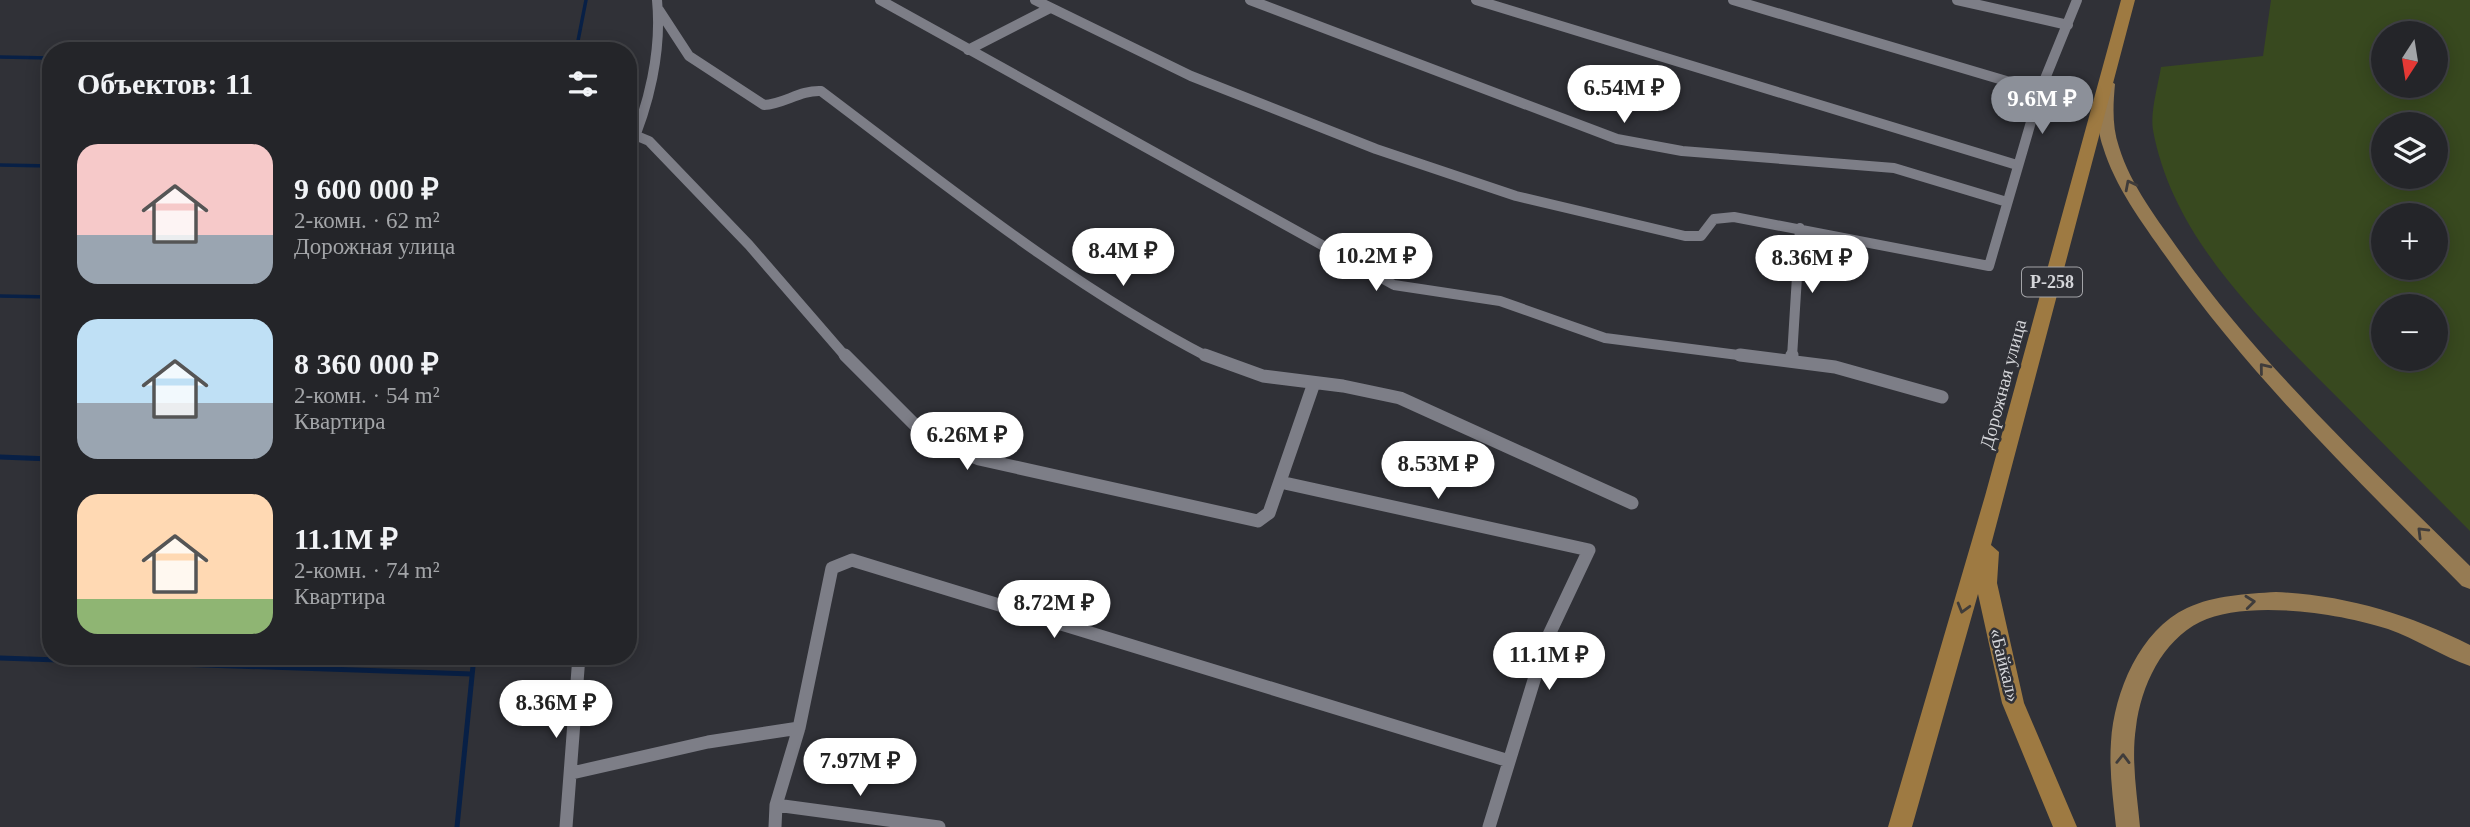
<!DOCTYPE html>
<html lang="ru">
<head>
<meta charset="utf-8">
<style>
	:root { --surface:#242529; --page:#303135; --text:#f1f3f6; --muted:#a3a5a8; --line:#414246; --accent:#8c9099 }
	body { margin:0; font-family:Georgia,serif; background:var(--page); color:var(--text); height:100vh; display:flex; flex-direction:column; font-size:26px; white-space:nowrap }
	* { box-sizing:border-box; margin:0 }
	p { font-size:23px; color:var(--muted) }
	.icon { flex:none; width:38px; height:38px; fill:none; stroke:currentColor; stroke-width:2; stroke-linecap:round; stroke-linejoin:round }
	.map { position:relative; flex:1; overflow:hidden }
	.drawer { position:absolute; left:42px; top:42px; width:595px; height:623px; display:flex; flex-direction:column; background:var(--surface); border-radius:28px; box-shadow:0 4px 18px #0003,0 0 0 2px var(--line) }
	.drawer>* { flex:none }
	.needle { width:46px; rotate:192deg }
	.buttons { position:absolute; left:2371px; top:21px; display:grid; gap:14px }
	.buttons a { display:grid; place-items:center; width:77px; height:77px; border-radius:50%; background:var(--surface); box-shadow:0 4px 18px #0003,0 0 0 2px var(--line); font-size:35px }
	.price { position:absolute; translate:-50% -60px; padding:0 16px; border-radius:24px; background:#fff; color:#222; font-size:23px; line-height:46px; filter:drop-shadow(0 2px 4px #0008) }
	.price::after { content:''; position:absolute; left:50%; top:42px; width:21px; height:16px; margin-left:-10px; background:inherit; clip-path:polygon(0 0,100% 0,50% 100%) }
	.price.current { background:var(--accent); color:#fff }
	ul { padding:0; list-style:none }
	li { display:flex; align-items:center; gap:21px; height:175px; padding:0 35px }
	li span { display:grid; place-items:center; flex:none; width:196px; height:140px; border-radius:21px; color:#555 }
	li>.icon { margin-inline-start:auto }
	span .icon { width:84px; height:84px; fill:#fffc; stroke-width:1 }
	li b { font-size:30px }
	h2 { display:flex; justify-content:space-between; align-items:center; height:84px; padding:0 35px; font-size:30px }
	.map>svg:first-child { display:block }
	.green { fill:#38491f; fill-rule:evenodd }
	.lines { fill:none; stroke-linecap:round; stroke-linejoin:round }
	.stream-far1 { stroke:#082046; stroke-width:3.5 }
	.stream { stroke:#082046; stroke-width:5 }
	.minor-far1 { stroke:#7d7e87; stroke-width:10 }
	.minor { stroke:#7d7e87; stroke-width:13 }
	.primary { fill:#967b53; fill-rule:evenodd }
	.trunk { fill:#9e7a42; fill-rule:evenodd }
	.oneway { stroke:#3f3c3b }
	.oneway2 { stroke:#403c39 }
	.labels { text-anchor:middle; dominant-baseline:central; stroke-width:5; stroke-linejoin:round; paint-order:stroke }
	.shield { fill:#303137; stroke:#a3a4a8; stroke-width:2 }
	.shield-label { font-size:18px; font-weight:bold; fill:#d4d5d9 }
	.street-label { font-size:19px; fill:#d4d5d9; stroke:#303137 }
</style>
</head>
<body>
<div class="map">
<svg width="2470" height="827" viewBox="0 0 2470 827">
	<rect width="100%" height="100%" fill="#303137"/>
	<path class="green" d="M2271 0H2470V531C2426 487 2382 442 2338 398 2264 323 2173 240 2153 130 2150 112 2158 86 2161 67L2263 56ZM2384 33H2436V86H2384ZM2384 124H2436V177H2384ZM2384 215H2436V268H2384ZM2384 306H2436V359H2384Z"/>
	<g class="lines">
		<path class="stream-far1" d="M576 51 586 0
			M0 57 51 58
			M0 165 51 166
			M0 296 51 297"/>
		<path class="stream" d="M0 457 51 459
			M0 658 472 674
			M457 827 474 656"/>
		<path class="minor-far1" d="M880 0 1394 285 1500 301 1605 338 1754 357
			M1035 0 1191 76 1376 149 1516 196 1685 236H1701L1714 219 1734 217 1989 266 2040 91 2077 0
			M1250 0 1617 139 1682 151 1894 168 2007 202
			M1476 0 2017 165
			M1733 0 2040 91
			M1957 0 2068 25
			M659 10 689 56 764 105C784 104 800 90 821 91 946 185 1069 285 1208 357
			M968 50 1050 8
			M637 136 649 141 749 245 846 357
			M628 153C649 106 662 51 657 0
			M1792 357 1800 228"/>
		<path class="minor" d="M845 355 918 428 943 445 979 459 1258 521 1269 513 1314 383
			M1205 355 1263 376 1343 386 1400 398 1632 503
			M1740 355 1835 367 1942 397
			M1792 360V355
			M1280 482 1589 550 1546 641 1489 827
			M572 773 708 742 799 728
			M776 805 939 827
			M566 827 579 656
			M775 827 776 805 799 728 832 568 852 560 1509 761"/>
		<path class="primary" d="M2107 79 2115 84C2113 106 2112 127 2119 147 2131 186 2158 220 2181 253 2264 369 2369 466 2470 566V589L2462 586C2359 481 2252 379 2167 258 2143 224 2115 187 2103 147 2096 127 2098 106 2099 84Z
			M2276 592C2345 595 2408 614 2470 645V666C2442 656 2416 639 2388 629 2340 613 2246 599 2200 622 2162 641 2141 686 2136 727 2131 760 2137 794 2140 827H2116C2113 799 2109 770 2111 742 2114 692 2140 630 2187 608 2215 595 2246 594 2276 592Z"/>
		<path class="trunk" d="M2121 0H2135L1991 545 1999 552 1997 583 2024 703 2077 827H2053L2002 703 1978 594 1912 827H1888L1985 496Z"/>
	</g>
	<defs><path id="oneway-chevron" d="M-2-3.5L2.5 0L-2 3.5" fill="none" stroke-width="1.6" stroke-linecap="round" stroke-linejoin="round" transform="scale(1.75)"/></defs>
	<g class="oneway">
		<use href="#oneway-chevron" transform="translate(2130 185) rotate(-117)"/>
		<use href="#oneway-chevron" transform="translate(2264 368) rotate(-129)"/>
		<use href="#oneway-chevron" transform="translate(2422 532) rotate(-135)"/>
		<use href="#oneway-chevron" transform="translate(2250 602) rotate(-6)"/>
		<use href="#oneway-chevron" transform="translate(2123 759) rotate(-89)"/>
	</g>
	<use class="oneway2" href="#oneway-chevron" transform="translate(1963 608) rotate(106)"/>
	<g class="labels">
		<rect class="shield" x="2022" y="267.5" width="60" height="29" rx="5"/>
		<g class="shield-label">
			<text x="2052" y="282">Р-258</text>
		</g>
		<g class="street-label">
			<text transform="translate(2003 384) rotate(-75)">Дорожная улица</text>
			<text transform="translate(2005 665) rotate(76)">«Байкал»</text>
		</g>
	</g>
</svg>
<div class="buttons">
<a><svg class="needle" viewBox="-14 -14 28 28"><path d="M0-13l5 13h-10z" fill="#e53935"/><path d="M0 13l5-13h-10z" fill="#a3a5a8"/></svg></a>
<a><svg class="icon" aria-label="layers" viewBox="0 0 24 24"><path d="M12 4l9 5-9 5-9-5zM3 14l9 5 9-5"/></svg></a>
<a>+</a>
<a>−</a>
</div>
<b class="price" style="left:1624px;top:125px">6.54M ₽</b>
<b class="price current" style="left:2042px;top:136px">9.6M ₽</b>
<b class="price" style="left:1123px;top:288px">8.4M ₽</b>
<b class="price" style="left:1376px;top:293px">10.2M ₽</b>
<b class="price" style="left:1812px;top:295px">8.36M ₽</b>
<b class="price" style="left:967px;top:472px">6.26M ₽</b>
<b class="price" style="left:1438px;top:501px">8.53M ₽</b>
<b class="price" style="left:1054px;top:640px">8.72M ₽</b>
<b class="price" style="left:1549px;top:692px">11.1M ₽</b>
<b class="price" style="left:556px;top:740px">8.36M ₽</b>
<b class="price" style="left:860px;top:798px">7.97M ₽</b>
<section class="drawer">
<h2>Объектов: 11<svg class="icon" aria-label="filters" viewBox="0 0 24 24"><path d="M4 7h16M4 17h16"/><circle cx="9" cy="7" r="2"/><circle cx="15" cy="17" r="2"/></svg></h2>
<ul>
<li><span style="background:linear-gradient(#f6c9c9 65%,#9aa5b1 0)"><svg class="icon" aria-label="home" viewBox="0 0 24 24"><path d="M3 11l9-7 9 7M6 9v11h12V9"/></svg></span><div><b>9 600 000 ₽</b><p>2-комн. · 62 m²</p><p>Дорожная улица</p></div></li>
<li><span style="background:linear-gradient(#bfe0f5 60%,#9aa5b1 0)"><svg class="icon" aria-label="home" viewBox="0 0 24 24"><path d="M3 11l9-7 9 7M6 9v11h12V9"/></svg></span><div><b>8 360 000 ₽</b><p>2-комн. · 54 m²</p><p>Квартира</p></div></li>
<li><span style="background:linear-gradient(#ffd9b3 75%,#8fb573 0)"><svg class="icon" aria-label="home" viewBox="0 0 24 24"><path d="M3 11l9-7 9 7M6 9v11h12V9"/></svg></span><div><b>11.1M ₽</b><p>2-комн. · 74 m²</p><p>Квартира</p></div></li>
</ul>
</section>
</div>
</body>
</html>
